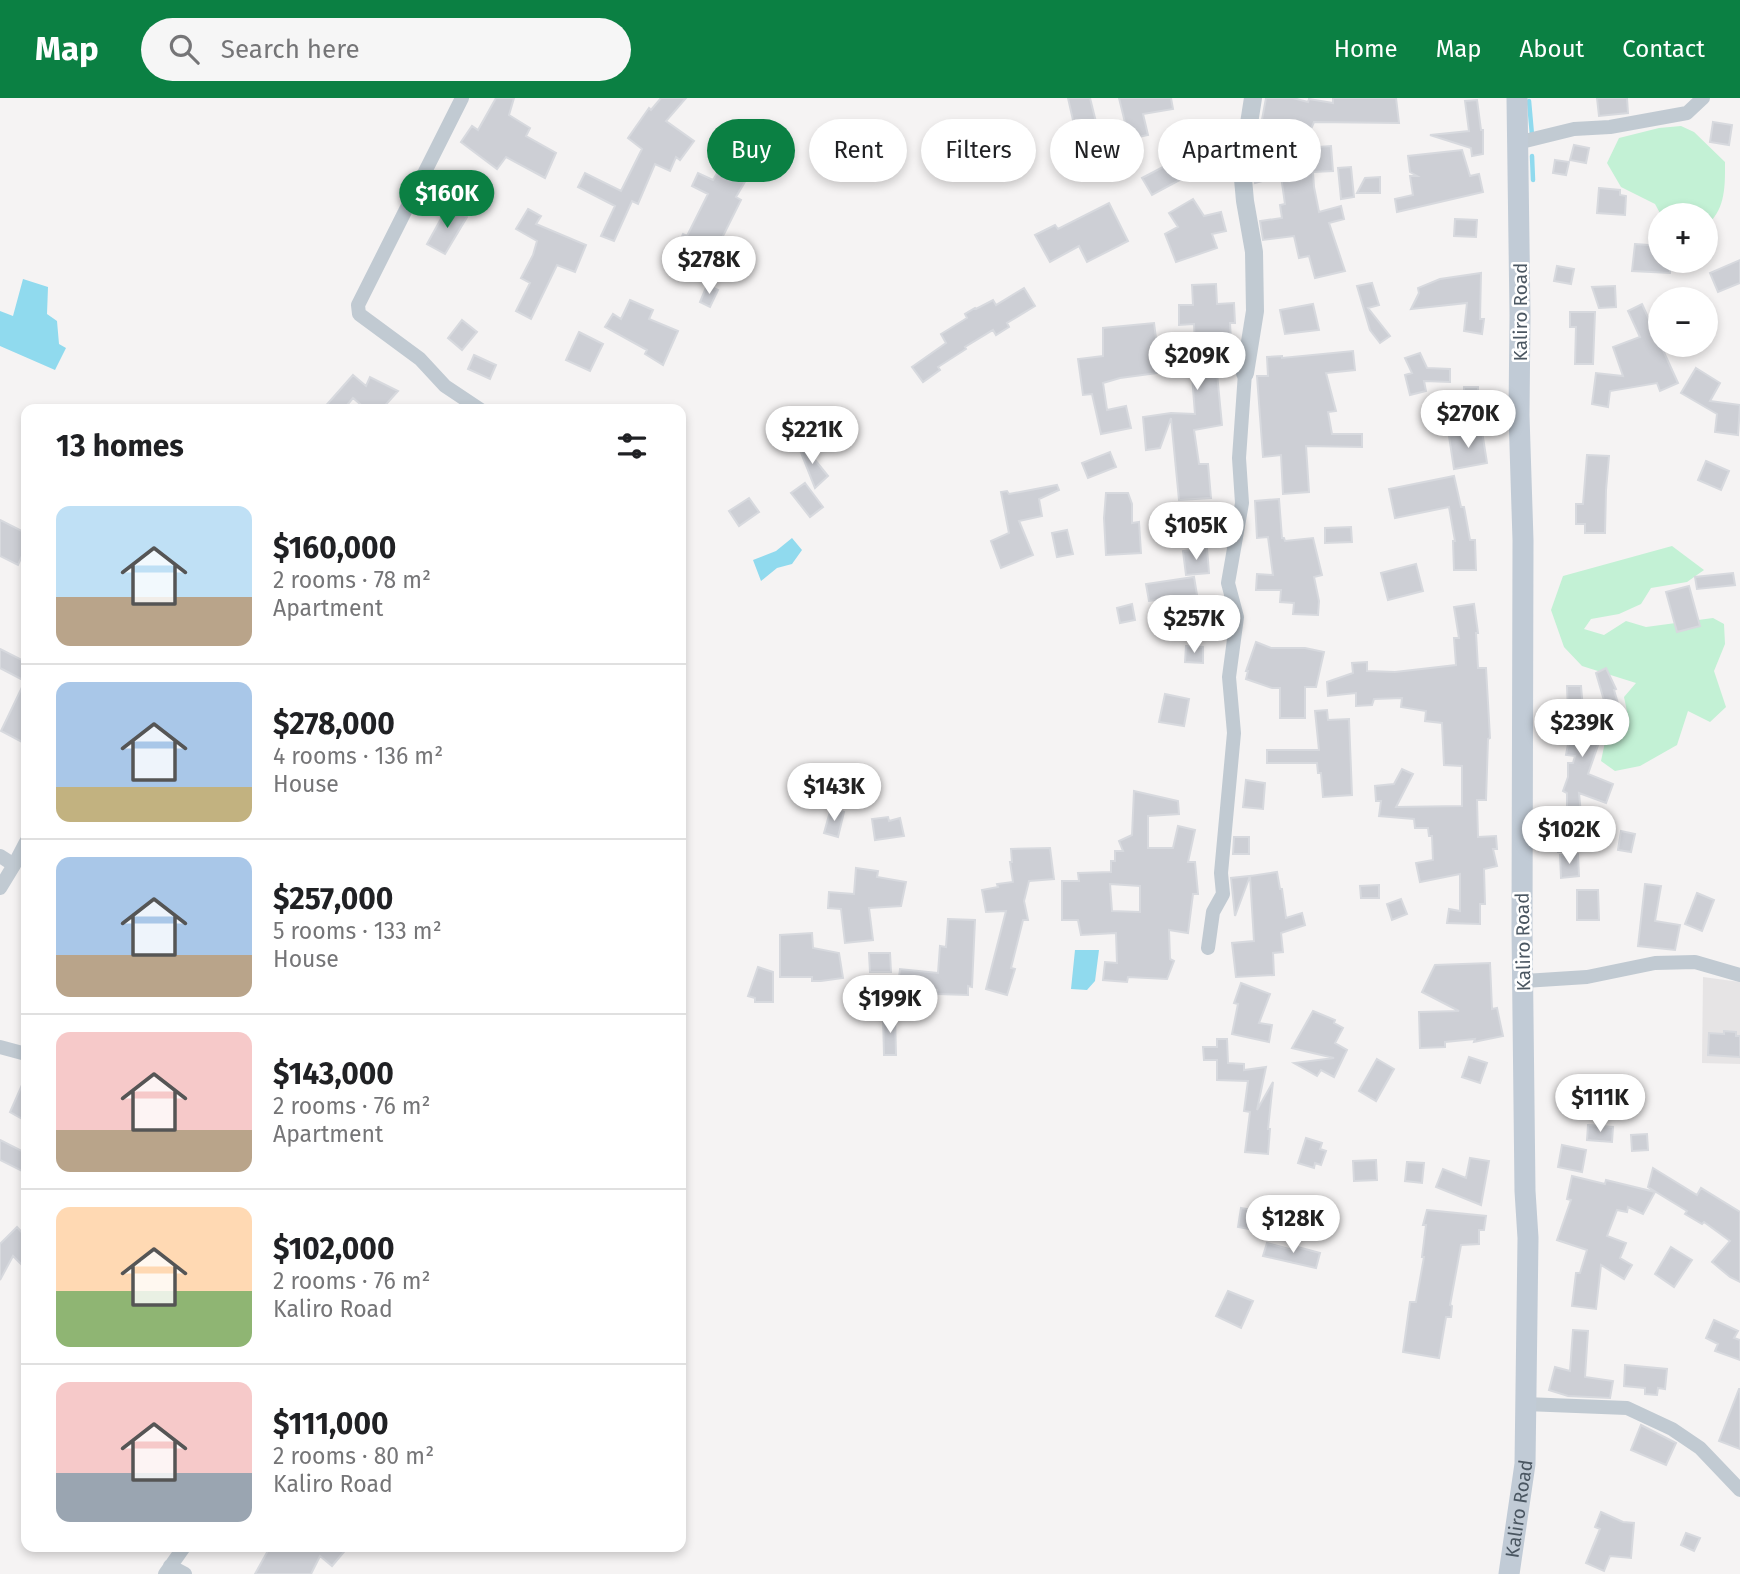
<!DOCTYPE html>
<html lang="en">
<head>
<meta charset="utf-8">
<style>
	:root { --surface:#fff; --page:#f6f6f6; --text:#202124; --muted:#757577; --line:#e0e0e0; --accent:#0b8043 }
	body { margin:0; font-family:"Fira Sans",sans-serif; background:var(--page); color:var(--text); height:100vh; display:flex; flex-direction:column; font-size:26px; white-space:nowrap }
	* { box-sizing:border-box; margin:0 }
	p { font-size:23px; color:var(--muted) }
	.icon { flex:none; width:38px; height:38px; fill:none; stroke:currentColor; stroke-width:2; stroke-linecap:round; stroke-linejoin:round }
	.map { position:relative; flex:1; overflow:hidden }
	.panel { position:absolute; left:21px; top:306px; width:665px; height:1148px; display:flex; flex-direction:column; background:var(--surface); border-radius:14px; box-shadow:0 4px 10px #0003 }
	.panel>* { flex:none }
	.hud { position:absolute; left:707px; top:21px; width:665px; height:63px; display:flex; gap:14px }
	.buttons { position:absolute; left:1648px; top:105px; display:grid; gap:14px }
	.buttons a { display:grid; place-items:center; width:70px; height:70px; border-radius:50%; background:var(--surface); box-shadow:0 4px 10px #0003; font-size:35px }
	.price { position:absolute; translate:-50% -60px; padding:0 16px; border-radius:24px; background:#fff; color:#222; font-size:23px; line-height:46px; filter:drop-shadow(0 2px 4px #0008) }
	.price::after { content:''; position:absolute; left:50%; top:42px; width:21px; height:16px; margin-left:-10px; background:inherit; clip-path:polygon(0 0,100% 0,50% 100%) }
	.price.current { background:var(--accent); color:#fff }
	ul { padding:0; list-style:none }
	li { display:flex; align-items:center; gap:21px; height:175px; padding:0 35px }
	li+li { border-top:2px solid var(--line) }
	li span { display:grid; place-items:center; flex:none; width:196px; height:140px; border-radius:14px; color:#555 }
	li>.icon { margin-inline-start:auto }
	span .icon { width:84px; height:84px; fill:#fffc; stroke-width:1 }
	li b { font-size:30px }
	h2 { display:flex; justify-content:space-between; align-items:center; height:84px; padding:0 35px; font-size:30px }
	.pill { padding:0 24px; border-radius:32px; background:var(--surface); box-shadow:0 4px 10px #0003; font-size:24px; line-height:63px }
	.pill.current { background:var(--accent); color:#fff }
	header { display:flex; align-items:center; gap:42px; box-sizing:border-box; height:98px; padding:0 35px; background:var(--accent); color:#fff }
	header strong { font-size:33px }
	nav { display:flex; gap:38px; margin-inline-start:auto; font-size:24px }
	.search { width:490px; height:63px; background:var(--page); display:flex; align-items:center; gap:18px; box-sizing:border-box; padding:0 24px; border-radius:38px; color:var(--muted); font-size:26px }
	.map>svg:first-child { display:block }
	.education { fill:#e6e4e5 }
	.green { fill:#c3f1d5 }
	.water { fill:#90daee }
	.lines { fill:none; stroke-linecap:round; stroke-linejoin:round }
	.stream { stroke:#90daee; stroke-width:4.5 }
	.building { fill:#cdcfd5; stroke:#d7d9de; stroke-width:2; fill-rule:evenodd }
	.minor { stroke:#c1cad2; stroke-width:14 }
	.tertiary { stroke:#c1cad2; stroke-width:18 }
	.secondary { stroke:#c1cbd6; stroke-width:21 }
	.labels { text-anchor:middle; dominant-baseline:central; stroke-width:5; stroke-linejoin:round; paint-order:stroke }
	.street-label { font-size:19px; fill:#4a5661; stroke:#fff }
</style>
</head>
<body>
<header>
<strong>Map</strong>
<div class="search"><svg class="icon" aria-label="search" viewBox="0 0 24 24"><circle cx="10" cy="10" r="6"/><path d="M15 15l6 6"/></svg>Search here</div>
<nav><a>Home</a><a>Map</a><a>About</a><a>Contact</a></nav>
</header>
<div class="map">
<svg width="1740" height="1476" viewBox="0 0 1740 1476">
	<rect width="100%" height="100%" fill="#f5f3f3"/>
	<path class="education" d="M1703 879 1740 884V966L1702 965Z"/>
	<path class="green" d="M1681 28 1694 34 1725 64C1725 88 1726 111 1706 128V117H1661L1655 106 1621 89 1607 65 1619 40 1659 30Z
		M1672 448 1704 472 1687 484 1651 490 1641 506 1619 516 1591 521 1584 531 1604 537 1626 523 1646 529 1713 520 1724 526 1725 546 1714 573 1726 609 1710 624 1688 613 1677 647 1640 668 1615 673 1601 663 1609 625 1629 623 1624 599 1636 585 1582 568 1564 549 1551 512 1563 478Z"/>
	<path class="water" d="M23 181 48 189 47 216 57 223 59 246 66 250 55 272 0 248V213L13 218Z
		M792 440 802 452 792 466 777 470 761 483 753 462 776 453Z
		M1075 852H1099L1095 883 1087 892 1071 891Z"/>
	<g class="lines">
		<path class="stream" d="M1529 3 1532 37
			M1532 58 1533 82"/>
	</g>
	<path class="building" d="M496 0H514L509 17 530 30 526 38 556 55 545 80 506 59 497 71 461 44 472 28 478 32Z
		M661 0H686L666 23 694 43 680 62 676 59 670 73 655 66 638 106 632 103 614 143 601 138 615 108 578 89 585 75 621 93 642 51 628 40 649 10 651 12Z
		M1068 0H1090L1102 48 1093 50 1100 61 1084 71Z
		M1119 0H1171L1173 11 1143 16 1148 37 1129 41Z
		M1266 0H1293L1308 4 1309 1 1333 5V0H1396L1399 25 1314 24 1303 50 1331 48 1333 73 1313 74 1314 89 1319 114 1341 108 1344 121 1329 125 1345 173 1315 180 1309 158 1299 160 1294 138 1263 142 1260 123 1282 120 1280 107 1285 106 1281 78 1255 85 1253 70Z
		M1597 0H1627L1628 15 1599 18Z
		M1477 2 1481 32H1483V56L1472 58 1471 50 1430 37 1469 33 1465 3Z
		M1713 24 1732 27 1729 47 1710 44Z
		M760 34 777 42 762 80 748 66 757 48 754 46Z
		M1574 47 1589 50 1586 65 1570 62Z
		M1462 52 1470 78 1479 76 1483 94 1397 114 1395 101 1413 97 1410 78H1417L1410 74 1408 58Z
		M1178 61 1187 78 1152 97 1142 80Z
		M1555 62 1569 64 1566 77 1553 75Z
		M723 65 746 82 736 99 741 102 718 148 711 146 697 177 680 170 686 154 677 150 683 136 687 138 708 96 692 88 698 75 713 82Z
		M1351 69 1354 99 1341 101 1338 70Z
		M1380 79V95H1357L1365 80Z
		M1599 90 1620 92V97L1626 98 1625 117 1597 115Z
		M1193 101 1204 118 1221 114 1226 133 1212 136 1217 150 1176 164 1165 136 1178 129 1169 115Z
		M1109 105 1128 143 1087 164 1079 148 1050 164 1035 137 1055 127 1058 131Z
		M448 108 467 119 445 156 427 146Z
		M528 111 541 118 536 126 586 147 575 174 557 167 531 221 516 213 530 185 521 180 533 157 537 143 516 131Z
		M1455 121 1477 122 1476 139 1454 138Z
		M1635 146 1661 148V163H1670V175L1632 173Z
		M1740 162V185L1718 194 1710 175Z
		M1557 168 1574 171 1571 186 1554 183Z
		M1481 175 1480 221H1484L1482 236 1464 233 1467 205 1411 211 1419 195 1418 190 1440 181Z
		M1372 185 1379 207 1368 210 1390 238 1380 245 1370 232 1357 188Z
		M1216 186 1217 206 1234 205 1235 225H1230L1231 243 1228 244 1229 264 1216 265 1222 327 1194 332 1199 366H1208L1211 400 1179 402 1171 320 1160 350 1146 352 1143 319 1171 315 1195 316 1192 278 1202 277 1200 244 1195 245 1194 226 1179 227V207H1193L1192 187Z
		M707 187 718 192 710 209 700 204Z
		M1615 188 1616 209 1599 210 1592 189Z
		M1024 190 1035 208 1007 225 1009 229 996 237 993 232 965 249 966 251 938 269 940 272 923 284 912 269 946 245 941 236 967 220 965 216 975 210 976 211 993 202 996 207Z
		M630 202 653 212 649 221 678 233 663 267 645 256 647 252 605 229 613 216 621 221Z
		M1313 206 1319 232 1285 236 1280 212Z
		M1642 206 1678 285 1660 293 1657 285 1610 293 1608 309 1592 306 1596 275 1623 278 1613 249 1640 239 1628 213Z
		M1570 214H1595L1593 266H1575L1576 229H1570Z
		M462 222 477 234 462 252 448 240Z
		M1154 225 1157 248 1170 246 1173 273 1120 280 1103 285 1107 312 1126 308 1131 330 1101 336 1092 296 1083 297 1078 261 1103 258V230Z
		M579 234 603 246 590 273 566 262Z
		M1353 253 1355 272 1326 275 1336 313 1328 314 1332 336H1362V349L1306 348 1309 394 1283 396 1281 357 1263 359 1257 278H1268L1267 259 1282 258V260Z
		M1420 255 1427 270 1450 271V284L1424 283 1426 293 1410 297 1405 277 1412 275 1405 260Z
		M474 257 496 267 490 281 468 271Z
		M1696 270 1720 285 1710 303 1740 307 1738 337 1715 334 1717 316 1681 295Z
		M353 277 366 288 370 279 398 293 381 312H367L353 300 343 312H322Z
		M1464 289H1478V301H1464Z
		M826 316 840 339 827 348 812 324Z
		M1482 333 1487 365 1454 371 1449 338Z
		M798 341 828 378 815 390 796 342Z
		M1110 354 1116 369 1088 380 1082 365Z
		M1587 357 1609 358 1606 392 1605 435H1585V426H1576V406H1583Z
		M1706 363 1729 373 1721 392 1698 382Z
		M1454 378 1461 409H1464L1470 442H1475L1476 472H1454L1453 443H1455L1449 409 1395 420 1389 391Z
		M805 385 823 409 810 419 791 395Z
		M1057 387 1059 392 1039 401 1042 418 1019 423 1033 457 1001 470 991 443 1009 435 1001 394 1007 393 1009 396Z
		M1106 395H1128L1132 406V425L1139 424 1141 455 1106 457 1104 420Z
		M749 400 759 414 739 428 729 413Z
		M1279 401 1282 440H1284L1285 443 1313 440 1322 477 1314 479 1319 503 1318 517 1293 516 1294 505 1280 504 1281 492H1256L1257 476 1273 477 1268 439 1257 440 1255 403Z
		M0 422 26 435V449L18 467 0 458Z
		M1351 429 1352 444 1325 445V430Z
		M1067 432 1073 456 1057 459 1052 435Z
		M1207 450 1209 475 1186 477 1183 453Z
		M1416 466 1423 493 1388 502 1381 475Z
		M1733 475 1735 487 1697 491 1695 479Z
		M1194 479 1197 497 1149 503 1146 486Z
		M1689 488 1700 528 1677 534 1666 494Z
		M1132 506 1135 522 1120 525 1117 510Z
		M1474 506 1478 535H1476L1478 570H1486L1490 640 1488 641 1486 702H1477L1478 739 1496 738 1497 751H1493L1497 768 1484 771 1485 806H1480V826L1447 825 1449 811 1460 813V776L1420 784 1416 765 1433 762 1432 738H1429L1428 730H1415L1414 721 1379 718 1381 703H1376L1375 688 1394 686 1402 671 1413 676 1396 709 1462 708V668L1444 667 1442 625 1425 623 1426 613 1401 609 1402 600 1374 601 1372 607 1356 608V595L1328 598 1327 584 1353 575 1352 565 1367 564V573L1395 574 1456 567 1454 540H1459L1454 509Z
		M1256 544 1271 550H1305L1324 554 1316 589H1305V620H1280V590H1272L1246 581 1248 573H1246Z
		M1186 548 1203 549V565L1185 564Z
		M0 551 26 564V646L1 633 25 583 0 570Z
		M1606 570 1616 591 1614 592 1620 612 1608 616 1596 575Z
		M1567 588H1581L1584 623 1604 630 1588 676 1613 686 1606 705 1579 695 1582 726 1567 727V695L1563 693 1568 679V665H1573L1575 658 1566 657 1569 641Z
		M1165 596 1189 601 1184 628 1159 624Z
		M1327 612 1328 622 1349 621 1352 697 1323 699 1321 675H1318L1317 665H1267V652H1319L1315 613Z
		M1246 682 1265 685 1263 711 1243 709Z
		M1134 693 1178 703 1179 716 1148 718V750H1173L1178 728 1195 732 1188 764H1195L1198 796H1193L1188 835 1169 832 1170 861 1174 863 1167 881 1128 879 1127 884 1103 882 1105 864 1117 865 1116 835 1081 837 1078 822H1062V783H1079L1078 775 1111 774V763H1115V753H1123L1119 743 1132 737ZM1110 786 1140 788V814L1112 813Z
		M831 710 844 714 838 739 824 735Z
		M888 719 889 723 900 720 904 738 875 742 872 721Z
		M1570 731 1571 754H1558L1557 732Z
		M1621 733 1635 736 1631 754 1618 752Z
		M1234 739H1249V756H1233Z
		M1050 750 1054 781 1029 783 1024 803 1028 822H1023L1011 870 1015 871 1007 897 986 891 1006 813 986 814 982 792 998 789 997 786 1013 784 1010 764H1012L1011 751Z
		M1578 756 1579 778 1561 780 1560 757Z
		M856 770 878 773 877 779 906 784 901 808 869 810 873 842 845 845 841 811 828 810 829 794 854 796Z
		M1277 774 1280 791H1282L1286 820 1302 815 1305 827 1281 835 1283 854 1273 855 1274 877 1236 879 1232 845 1254 843 1250 778Z
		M1250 778 1235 818 1231 780Z
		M1645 786 1661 788 1655 823 1680 827 1675 852 1638 848Z
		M1379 787V800H1361L1360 788Z
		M1577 792H1598L1599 822H1577Z
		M1697 795 1714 802 1702 833 1685 826Z
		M1401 801 1407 816 1392 822 1387 806Z
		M948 821 975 822 972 889 968 888V897L937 896V892L898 888 900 871 938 875 940 848 946 849Z
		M812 835 813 850 839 855 843 880 821 883H812V879H780V837Z
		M869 855H890L891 874H870Z
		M1490 865 1492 911 1497 910 1503 938 1474 944 1475 941 1445 944V949L1420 950 1419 914 1459 913 1422 894 1435 867Z
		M758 869 773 874V904H755V900L748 898Z
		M1241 885 1270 896 1259 925 1272 927 1269 944 1232 936 1238 906 1234 905Z
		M1313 913 1335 922 1334 925 1343 930 1335 945 1347 952 1334 979 1321 972 1317 978 1294 965 1334 960 1292 950Z
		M883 917H895L896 957H884Z
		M1724 933 1736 934V938H1740V959L1708 957 1709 935 1724 936Z
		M1217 941H1227L1228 965 1244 966V972L1266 969 1257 1012 1273 984 1268 1031H1270L1268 1056 1245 1054 1250 1014 1244 1013 1248 983 1217 982V962H1204L1203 949H1217Z
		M1469 959 1487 965 1480 985 1462 979Z
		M1377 961 1394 971 1376 1003 1359 993Z
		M26 978V1023L10 1014Z
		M1588 1027 1613 1029 1612 1044 1587 1042Z
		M1647 1036 1648 1052 1632 1053 1631 1037Z
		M1306 1040 1322 1045 1320 1051 1326 1053 1321 1067 1315 1065 1314 1070 1298 1065Z
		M0 1042 26 1055V1075L0 1062Z
		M1562 1047 1586 1052 1582 1074 1558 1069Z
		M1470 1060 1489 1063 1481 1107 1436 1089 1443 1071 1466 1080Z
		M1376 1062 1377 1082 1354 1083 1353 1063Z
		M1407 1064 1424 1065 1422 1085 1405 1083Z
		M1653 1070 1697 1097 1701 1090 1740 1114V1184L1730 1179 1712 1164 1730 1143 1704 1124 1702 1126 1685 1116 1687 1113 1648 1089Z
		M1572 1078 1605 1086 1606 1082 1655 1094 1643 1116 1628 1109 1627 1114 1617 1112 1607 1138 1626 1145 1620 1160 1632 1167 1624 1181 1601 1167 1596 1211 1572 1208 1576 1175H1580L1587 1152 1557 1142 1571 1102 1567 1101Z
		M1241 1110 1263 1114 1260 1133 1238 1129Z
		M1427 1112 1486 1118 1484 1132H1479V1146L1461 1147 1450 1207 1452 1208 1451 1219H1446L1439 1260 1403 1254 1410 1204H1416L1424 1159H1422L1426 1127H1423Z
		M17 1129 26 1139V1171L13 1158 0 1182V1146Z
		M1267 1145 1293 1152 1294 1148 1320 1155 1316 1170 1263 1158Z
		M1671 1149 1692 1162 1674 1189 1655 1176Z
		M1228 1193 1253 1203 1241 1230 1216 1218Z
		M1714 1222 1738 1233 1734 1240 1740 1242V1262L1715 1253 1718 1246 1706 1240Z
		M1573 1232 1588 1233 1585 1279 1613 1283 1610 1300 1568 1298 1549 1292 1555 1269 1570 1273Z
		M1625 1267 1667 1271 1665 1291 1658 1290 1657 1297 1645 1296V1290L1624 1288Z
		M1739 1291H1740V1351L1719 1343Z
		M1641 1327 1676 1345 1666 1367 1631 1352Z
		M1601 1414 1623 1424 1634 1425 1631 1460 1610 1458 1604 1473 1586 1465 1600 1431 1595 1429Z
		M1686 1435 1700 1440 1694 1453 1681 1447Z
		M270 1449H348L332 1468 320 1458 311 1476H255Z"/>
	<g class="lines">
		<path class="minor" d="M462 0 358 207 359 216 420 261 445 288 481 312
			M1517 45 1574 31 1610 29 1687 15 1703 0
			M0 758 14 767 26 744
			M0 790 14 767
			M1208 850 1213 814 1223 796 1221 775 1234 635 1229 579 1237 519 1228 485 1242 405 1239 360 1245 275
			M1524 883 1587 879 1655 865 1695 864 1740 877
			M0 949 26 956
			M1525 1306 1627 1310 1672 1331 1700 1350 1740 1392
			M170 1468 185 1476
			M165 1476 184 1449"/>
		<path class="tertiary" d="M1245 275 1255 213 1254 154 1245 103 1242 70 1253 0"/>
		<path class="secondary" id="s1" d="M1509 1476 1525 1366 1528 1140 1525 1093 1522 831 1523 442 1519 317 1520 217 1517 0"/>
	</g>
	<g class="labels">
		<g class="street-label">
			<text transform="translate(1520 214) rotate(-90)">Kaliro Road</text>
			<text transform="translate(1523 844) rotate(-91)">Kaliro Road</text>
			<text stroke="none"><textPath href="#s1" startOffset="66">Kaliro Road</textPath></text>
		</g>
	</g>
</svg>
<div class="buttons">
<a>+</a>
<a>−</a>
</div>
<b class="price current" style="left:447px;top:132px">$160K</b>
<b class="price" style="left:709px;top:198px">$278K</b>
<b class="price" style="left:1197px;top:294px">$209K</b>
<b class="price" style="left:1468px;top:352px">$270K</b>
<b class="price" style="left:812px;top:368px">$221K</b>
<b class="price" style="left:1196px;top:464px">$105K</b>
<b class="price" style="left:1194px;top:557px">$257K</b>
<b class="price" style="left:1582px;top:661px">$239K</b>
<b class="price" style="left:834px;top:725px">$143K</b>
<b class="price" style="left:1569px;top:768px">$102K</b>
<b class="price" style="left:890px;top:937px">$199K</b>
<b class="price" style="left:1600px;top:1036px">$111K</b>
<b class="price" style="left:1293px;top:1157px">$128K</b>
<div class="hud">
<a class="pill current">Buy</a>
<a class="pill">Rent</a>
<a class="pill">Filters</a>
<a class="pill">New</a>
<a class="pill">Apartment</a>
</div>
<section class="panel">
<h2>13 homes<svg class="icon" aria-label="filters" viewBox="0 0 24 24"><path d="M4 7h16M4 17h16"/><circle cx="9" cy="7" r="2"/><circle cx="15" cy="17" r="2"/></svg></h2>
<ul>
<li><span style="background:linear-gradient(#bfe0f5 65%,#b9a48a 0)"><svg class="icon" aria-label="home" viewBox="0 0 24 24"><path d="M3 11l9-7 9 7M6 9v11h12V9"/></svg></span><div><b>$160,000</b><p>2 rooms · 78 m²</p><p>Apartment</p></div></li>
<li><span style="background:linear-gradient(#a9c7e8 75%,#c2b280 0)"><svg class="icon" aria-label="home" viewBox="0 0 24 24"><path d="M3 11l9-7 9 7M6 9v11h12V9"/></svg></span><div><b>$278,000</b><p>4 rooms · 136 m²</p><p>House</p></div></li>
<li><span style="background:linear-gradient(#a9c7e8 70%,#b9a48a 0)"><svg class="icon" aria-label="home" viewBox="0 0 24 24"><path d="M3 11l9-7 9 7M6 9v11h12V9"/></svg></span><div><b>$257,000</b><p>5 rooms · 133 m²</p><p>House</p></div></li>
<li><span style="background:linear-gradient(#f6c9c9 70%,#b9a48a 0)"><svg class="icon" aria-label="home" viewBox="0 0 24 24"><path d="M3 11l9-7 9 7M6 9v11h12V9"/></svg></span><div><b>$143,000</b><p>2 rooms · 76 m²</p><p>Apartment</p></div></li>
<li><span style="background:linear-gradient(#ffd9b3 60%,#8fb573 0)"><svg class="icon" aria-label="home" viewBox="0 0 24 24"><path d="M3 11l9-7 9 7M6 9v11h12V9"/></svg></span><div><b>$102,000</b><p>2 rooms · 76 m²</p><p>Kaliro Road</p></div></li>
<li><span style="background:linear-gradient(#f6c9c9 65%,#9aa5b1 0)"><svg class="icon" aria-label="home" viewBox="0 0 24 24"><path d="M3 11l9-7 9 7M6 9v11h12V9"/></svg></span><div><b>$111,000</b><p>2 rooms · 80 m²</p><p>Kaliro Road</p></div></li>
</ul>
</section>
</div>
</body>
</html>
